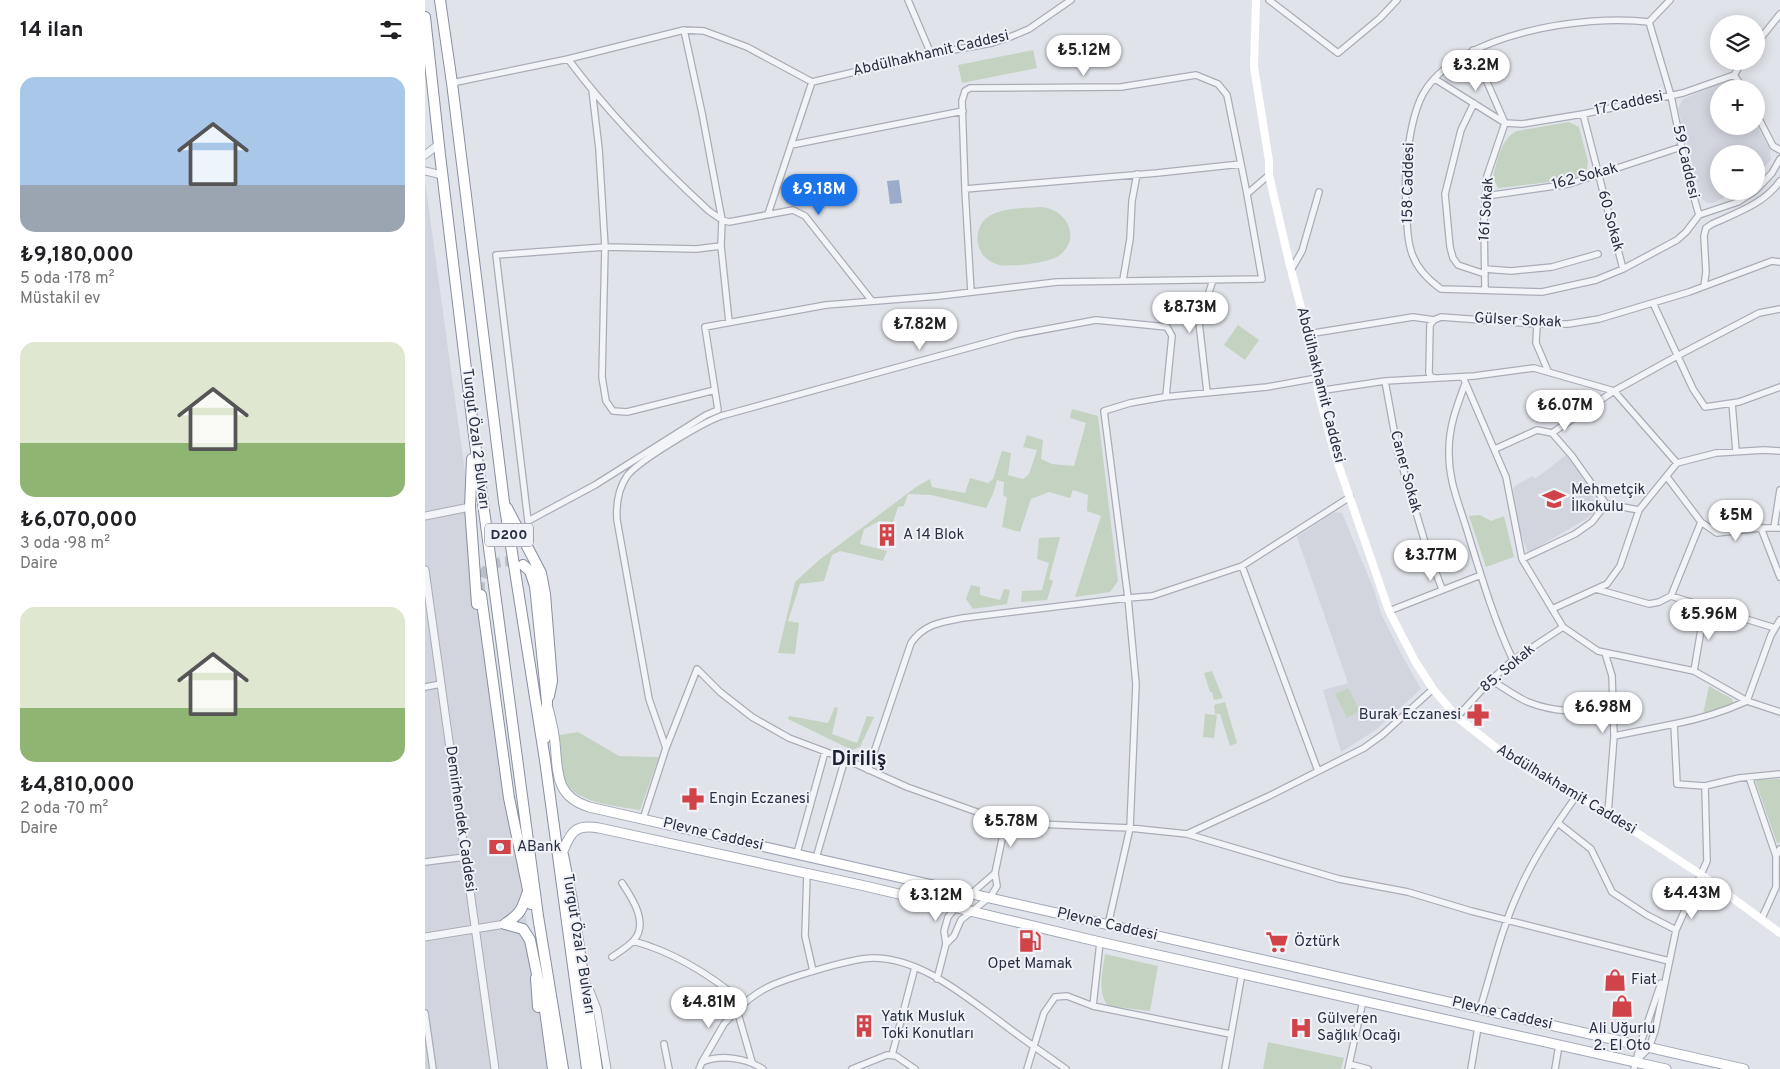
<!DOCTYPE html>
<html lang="tr">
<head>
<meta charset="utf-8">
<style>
	:root { --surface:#fff; --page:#f2f2f2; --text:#202124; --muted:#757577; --accent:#1a73e8 }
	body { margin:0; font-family:Overpass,sans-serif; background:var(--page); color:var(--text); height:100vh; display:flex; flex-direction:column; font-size:19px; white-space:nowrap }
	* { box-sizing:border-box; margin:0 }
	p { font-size:16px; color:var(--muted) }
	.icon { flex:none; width:28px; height:28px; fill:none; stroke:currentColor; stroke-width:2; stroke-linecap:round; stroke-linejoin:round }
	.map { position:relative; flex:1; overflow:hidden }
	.details { display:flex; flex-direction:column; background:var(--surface); width:425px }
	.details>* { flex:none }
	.controls { position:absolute; left:1285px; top:15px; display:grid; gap:10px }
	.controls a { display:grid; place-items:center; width:55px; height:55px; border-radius:50%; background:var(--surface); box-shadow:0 2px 12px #0003; font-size:25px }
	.price { position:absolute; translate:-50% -42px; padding:0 11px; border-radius:18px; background:#fff; color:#222; font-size:16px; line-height:32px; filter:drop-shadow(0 1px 2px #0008) }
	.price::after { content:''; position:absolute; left:50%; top:30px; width:15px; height:11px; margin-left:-8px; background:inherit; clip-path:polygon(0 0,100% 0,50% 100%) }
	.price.on { background:var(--accent); color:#fff }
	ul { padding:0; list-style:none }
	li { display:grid; align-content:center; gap:10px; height:265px; padding:0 20px }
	li span { display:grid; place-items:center; height:155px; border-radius:15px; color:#555 }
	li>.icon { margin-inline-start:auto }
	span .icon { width:90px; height:90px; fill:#fffc; stroke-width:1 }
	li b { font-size:21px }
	h2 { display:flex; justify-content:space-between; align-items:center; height:60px; padding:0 20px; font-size:21px }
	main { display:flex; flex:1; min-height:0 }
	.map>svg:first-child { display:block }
	.built { fill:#d2d5de }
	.green { fill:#c4d3c1 }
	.water { fill:#9aacca }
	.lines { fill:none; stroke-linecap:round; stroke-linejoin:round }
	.trunk-tunnel { stroke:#bbbfc7; stroke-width:10; stroke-dasharray:10 5; stroke-linecap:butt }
	.minor-casing { stroke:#a9adb7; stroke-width:8 }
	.tertiary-casing { stroke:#a9adb7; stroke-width:9 }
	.primary-casing { stroke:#9fa6b5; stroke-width:11 }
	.trunk-casing { stroke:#878ea0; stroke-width:12 }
	.minor { stroke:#f3f4f7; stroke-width:5.5 }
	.tertiary { stroke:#f3f4f7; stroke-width:7 }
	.secondary { stroke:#fff; stroke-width:8 }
	.primary { stroke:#fff; stroke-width:9 }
	.trunk { stroke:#fff; stroke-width:10 }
	.labels { text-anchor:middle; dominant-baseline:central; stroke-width:4; stroke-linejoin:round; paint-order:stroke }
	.shield { fill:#f0f2f7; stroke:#646a78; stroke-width:1 }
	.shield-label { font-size:14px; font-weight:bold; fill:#282f41 }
	.street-label { font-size:15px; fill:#282f41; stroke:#f0f2f7 }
	.poi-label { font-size:15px; fill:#282f41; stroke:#f0f2f7; text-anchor:start }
	.district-label { font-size:20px; font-weight:bold; fill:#1b2032; stroke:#f0f2f7 }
</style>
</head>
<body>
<main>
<section class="details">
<h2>14 ilan<svg class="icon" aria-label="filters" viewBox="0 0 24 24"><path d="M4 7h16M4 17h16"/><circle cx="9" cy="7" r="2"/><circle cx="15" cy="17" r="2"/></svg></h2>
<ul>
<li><span style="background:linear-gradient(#a9c7e8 70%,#9aa5b1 0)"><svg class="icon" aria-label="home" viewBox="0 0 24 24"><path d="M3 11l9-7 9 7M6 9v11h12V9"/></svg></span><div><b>₺9,180,000</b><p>5 oda · 178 m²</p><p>Müstakil ev</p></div></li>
<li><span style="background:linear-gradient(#dfe7d0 65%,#8fb573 0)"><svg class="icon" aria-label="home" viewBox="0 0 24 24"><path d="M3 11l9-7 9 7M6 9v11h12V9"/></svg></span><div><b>₺6,070,000</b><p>3 oda · 98 m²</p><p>Daire</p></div></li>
<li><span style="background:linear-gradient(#dfe7d0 65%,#8fb573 0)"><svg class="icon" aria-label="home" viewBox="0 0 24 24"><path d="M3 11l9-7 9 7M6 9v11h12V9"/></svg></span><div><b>₺4,810,000</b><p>2 oda · 70 m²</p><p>Daire</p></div></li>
</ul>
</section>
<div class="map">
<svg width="1355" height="1069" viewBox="0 0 1355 1069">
	<rect width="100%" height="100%" fill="#e0e3e9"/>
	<path class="built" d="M1298 82 1306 84 1311 89H1294V126H1331V125L1345 149 1346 160 1331 176V154H1294V191H1312L1288 203H1282L1276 198 1253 109 1258 99Z
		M0 181 122 1069H0Z
		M1141 455 1152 469 1167 494 1171 504V511L1161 519 1103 553 1094 529 1088 489 1091 485 1108 476 1110 479Z
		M909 512 917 513 949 590 957 616 978 657 996 689 952 729 916 752 898 690 923 683 872 537Z"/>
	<path class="green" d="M608 50 612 68 537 83 533 65Z
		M1144 122 1154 127 1163 162 1161 174 1142 180 1073 188 1068 177C1072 162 1076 138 1092 131Z
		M615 207C641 208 657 237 635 255 625 263 587 267 574 265 568 263 562 260 558 255 554 249 551 241 553 233 558 206 594 209 615 207Z
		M813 325 834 340 820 360 799 345Z
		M647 409 673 416 693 581 685 592 650 597 676 516 662 511 663 495 648 490 645 498 624 492 606 499 595 532 577 527 582 498 578 495 579 482 572 480 568 494 561 508 506 495 483 494 479 506 473 507 468 522 455 521 439 529 435 544 462 551 458 561 415 551 407 555 399 581 375 584 363 621 374 623 370 654 353 653 370 582 394 560 491 487 505 479 507 487 540 493 545 478 563 483 568 479 577 451 586 453 583 475 598 479 604 474 612 450 598 447 602 435 618 440 616 459 627 464 649 466 661 423 645 418Z
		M1055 515 1066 521 1079 516 1089 557 1061 567 1044 516Z
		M635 537 624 579 628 581 622 600 596 602 597 591 617 590 624 563 612 559 614 538Z
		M546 585 555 587V595L575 600 579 589 585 590 582 604 548 609 541 599Z
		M787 671 798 698 789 700 787 692H785L779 673Z
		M1284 686 1307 699 1308 703 1297 710 1278 714Z
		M923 688 935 711 922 718 910 694Z
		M800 702 812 743 805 746 795 714H790L789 705Z
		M410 707 413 708 407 734 432 743 442 716 449 717 435 747 427 750 363 719 364 716 403 723Z
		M780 714 792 715 789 738 778 737Z
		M153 732 194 756 234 757 215 810C192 806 143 803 137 774 135 762 135 748 134 735Z
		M1355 779V840L1354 843H1352L1330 780Z
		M680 954 733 966 725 1011 683 1006C672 993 678 970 680 954Z
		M843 1042 919 1058 916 1069H838Z"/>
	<path class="water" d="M474 180 477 203 465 204 462 181Z"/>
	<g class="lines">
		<path class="trunk-tunnel" d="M55 592C52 567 74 557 95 563"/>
		<defs>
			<path id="minor" d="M483 0 506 54
				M844 0 913 53 955 18 972 0
				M1245 0 1224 22C1161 14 1032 33 998 94 984 120 979 172 981 202 983 242 981 264 1016 289L1117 292 1171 280 1198 269 1252 240 1261 232 1274 215
				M1224 22 1246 96 1262 173 1274 215
				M259 30 277 113 297 220 296 246 304 322
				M1331 44 1355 14
				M1048 50 1080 123
				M1309 75 1319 89
				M1010 79 1080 123 1097 124 1158 114 1258 93 1309 75 1318 61
				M387 82 506 54 567 43 585 37 604 29 646 0
				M27 83 143 59
				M167 90 174 149 180 247 177 377 181 401 188 411 202 412 290 390
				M1049 103 1036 130 1020 194 1025 247 1028 258 1033 265 1060 274
				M1331 113 1348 146 1355 150
				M1158 114 1198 269
				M366 145 538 111
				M540 189 537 101 540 91 545 88 696 87 771 75 793 84 802 95 816 164
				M1331 190 1347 173 1355 159
				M1061 196 1144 184 1256 147
				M343 214 387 82 322 47 279 31 259 30 143 59C184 114 233 164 284 211L297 220 304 222 368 210 380 216 447 301
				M1274 215 1313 202 1330 191
				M296 246 271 249 180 247 71 255 103 521 170 485 281 415 293 410 280 327 401 305 514 296 632 282 837 279 822 194 844 175
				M1060 269 1086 271 1127 267 1173 254
				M866 270 877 251 894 192
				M698 280 705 239 707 201 712 174
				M1279 286 1281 272 1279 236 1281 228 1287 224C1311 213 1339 204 1355 181
				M1060 290 1059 220 1062 176 1080 123
				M546 292 540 189 732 173 816 164 822 194
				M1228 303 1268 389 1280 407 1314 402 1355 387
				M1009 320 1005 325 1004 373 1006 377 1010 378
				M1112 324 1111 343 1123 371
				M883 334 988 317 1009 320 1016 317 1112 324H1143L1174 319 1264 292 1347 261 1355 262
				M1038 377 1081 477 1097 559 1138 627 1173 651 1269 671 1322 701 1355 712
				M960 381 973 452 1002 549 1017 589
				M1040 384C1032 406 1024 426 1024 450 1023 479 1033 501 1041 527 1055 572 1068 618 1088 660
				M893 391 960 381 1049 376 1109 368 1189 391 1252 463 1291 453 1339 450 1355 451
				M782 392 774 322 788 280
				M1307 403 1311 451
				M1127 433 1189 391 1252 356 1334 313 1355 309
				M1070 449 1112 430 1127 433 1147 456 1181 504
				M1242 477 1276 522 1292 533 1336 528H1355
				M1336 528 1355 577
				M1349 528 1355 490
				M1097 559 1150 534 1167 522 1181 504 1214 510 1252 463
				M817 566 893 771
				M1171 589 1224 604 1234 602 1246 596 1276 522
				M1246 596 1350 628
				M1127 609 1182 584 1195 566 1214 510
				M964 611 1056 575
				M1180 653 1187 676 1189 736 1183 814
				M1269 671 1280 606
				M1066 680C1078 687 1091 697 1103 702 1130 713 1160 712 1188 712
				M0 687 16 684
				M1032 717 1066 680 1088 660 1138 627
				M1189 736 1249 724
				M241 748 224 699 192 520C191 504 193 489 202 476 213 461 277 423 296 416L590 335 671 320 742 327 747 336 741 396
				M443 770 486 643C499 624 516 622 538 618L703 598 727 596 817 566 925 497
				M1324 777 1351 856
				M1280 786 1252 784 1249 724C1275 719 1298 712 1322 701L1346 635 1355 620
				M218 819 241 748 272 669 295 692 327 717 364 738 420 759 482 787 566 817 613 824 705 828 762 834 914 879 983 892 1046 911 1244 961
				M1133 823 1166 849 1187 892 1222 915 1251 930
				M762 834 844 796 939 748 957 735 1008 689
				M372 853 400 752
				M391 858 420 759
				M0 862 40 857
				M382 873 380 936 388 971
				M1337 918 1351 887V856L1355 849
				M683 925 705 828 711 684 703 598 679 411 705 403 739 397 842 387 892 378
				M208 941C249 952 287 976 319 1003
				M521 944 529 936 536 920 566 896 572 886 570 873 581 820
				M187 957C194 952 203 947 209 940 224 923 207 898 197 883
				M512 979 521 944 519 931 523 917 531 907 570 873
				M668 1006 675 942
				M1055 1009C1067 970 1076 930 1093 893 1108 858 1130 826 1152 795
				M0 1013 8 1069
				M239 1044 244 1069
				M467 1055 490 967
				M277 1062 299 1024 312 1010
				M327 1062 312 1010C336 986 354 982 385 972 402 967 431 958 448 958 495 958 537 994 573 1020 595 1037 618 1053 641 1069
				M1210 1062 1224 1048 1230 1031 1251 930 1282 861 1280 786 1314 778 1355 774
				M924 1064 943 1069
				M274 1069 277 1062C296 1054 321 1058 338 1069
				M427 1069 462 1055 471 1056 490 1069
				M602 1069 619 1013 630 997 642 996 668 1006 805 1034
				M800 1069 817 973
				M923 1069 938 1001
				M1046 1069 1053 1027
				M1130 1069 1134 1045
				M1209 1069 1215 1045 1236 983"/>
			<path id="tertiary" d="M0 155 14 144
				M0 171 17 175
				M0 516 45 507
				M0 570 70 1069
				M0 937 80 924
				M163 986 172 1009 182 1069"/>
			<path id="primary" d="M123 708C126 720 129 731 130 743 133 773 130 796 164 807L1319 1069
				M138 851C146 831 151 824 174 828L440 886 675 942 1241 1069"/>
			<path id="trunk" d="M15 0 27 83 79 502 120 760 162 1069
				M0 17 15 155 49 435 113 916 138 1069
				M47 459 45 507 52 604
				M82 508 116 573 120 594 127 681 124 696
				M98 565 105 571 110 586 122 702 120 738
				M56 595 84 798 106 904
				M138 855 147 901 172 1069
				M80 924 98 929 105 940 114 984
				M80 924C95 914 97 910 102 894
				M111 978 113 1007
				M123 981 118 996 128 1069"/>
		</defs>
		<use href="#minor" class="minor-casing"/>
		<use href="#tertiary" class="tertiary-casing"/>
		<use href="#primary" class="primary-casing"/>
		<use href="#trunk" class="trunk-casing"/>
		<use href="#minor" class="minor"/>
		<use href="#tertiary" class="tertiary"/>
		<path class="secondary" d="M831 0 829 67 844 161V175L866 270 883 334 892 378 893 391 910 455 964 611 990 661 1008 689 1032 717 1075 751 1110 774 1152 795 1183 814 1275 874 1355 933"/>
		<use href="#primary" class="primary"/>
		<use href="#trunk" class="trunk"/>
	</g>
	<defs>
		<symbol id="school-bare" viewBox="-9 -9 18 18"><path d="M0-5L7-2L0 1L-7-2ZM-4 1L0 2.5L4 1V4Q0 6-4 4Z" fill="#d04349" stroke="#f0f2f7" stroke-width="2.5" paint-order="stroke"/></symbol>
		<symbol id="building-bare" viewBox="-9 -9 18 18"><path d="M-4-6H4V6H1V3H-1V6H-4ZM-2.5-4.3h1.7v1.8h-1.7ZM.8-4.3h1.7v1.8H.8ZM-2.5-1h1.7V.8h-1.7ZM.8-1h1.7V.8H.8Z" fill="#d04349" stroke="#f0f2f7" stroke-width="2.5" paint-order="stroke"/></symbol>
		<symbol id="pharmacy-bare" viewBox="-9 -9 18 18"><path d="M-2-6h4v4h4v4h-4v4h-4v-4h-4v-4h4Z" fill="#d04349" stroke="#f0f2f7" stroke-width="2.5" paint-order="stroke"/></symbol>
		<symbol id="bank-bare" viewBox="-9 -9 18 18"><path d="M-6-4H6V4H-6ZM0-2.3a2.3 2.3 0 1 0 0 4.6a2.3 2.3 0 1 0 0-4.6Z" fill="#d04349" stroke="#f0f2f7" stroke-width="2.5" paint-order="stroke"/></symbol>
		<symbol id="fuel-bare" viewBox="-9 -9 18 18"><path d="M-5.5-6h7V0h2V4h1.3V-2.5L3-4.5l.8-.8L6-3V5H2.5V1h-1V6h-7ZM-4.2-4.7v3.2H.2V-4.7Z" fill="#d04349" stroke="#f0f2f7" stroke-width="2.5" paint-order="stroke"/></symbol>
		<symbol id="supermarket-bare" viewBox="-9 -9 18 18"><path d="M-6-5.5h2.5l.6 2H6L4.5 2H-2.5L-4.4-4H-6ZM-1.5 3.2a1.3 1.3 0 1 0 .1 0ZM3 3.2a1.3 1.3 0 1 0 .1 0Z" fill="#d04349" stroke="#f0f2f7" stroke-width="2.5" paint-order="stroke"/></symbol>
		<symbol id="shop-bare" viewBox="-9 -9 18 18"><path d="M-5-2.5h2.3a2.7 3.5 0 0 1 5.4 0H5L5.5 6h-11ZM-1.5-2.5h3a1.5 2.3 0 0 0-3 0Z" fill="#d04349" stroke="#f0f2f7" stroke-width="2.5" paint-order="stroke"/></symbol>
		<symbol id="hospital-bare" viewBox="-9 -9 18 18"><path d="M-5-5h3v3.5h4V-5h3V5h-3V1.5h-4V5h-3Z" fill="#d04349" stroke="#f0f2f7" stroke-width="2.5" paint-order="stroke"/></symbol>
	</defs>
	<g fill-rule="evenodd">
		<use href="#school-bare" x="1113" y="483" width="32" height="32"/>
		<use href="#building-bare" x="446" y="519" width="32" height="32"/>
		<use href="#pharmacy-bare" x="1037" y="699" width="32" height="32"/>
		<use href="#pharmacy-bare" x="252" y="783" width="32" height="32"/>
		<use href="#bank-bare" x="59" y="831" width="32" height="32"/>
		<use href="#fuel-bare" x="589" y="925" width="32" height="32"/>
		<use href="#supermarket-bare" x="836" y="926" width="32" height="32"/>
		<use href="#shop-bare" x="1174" y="964" width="32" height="32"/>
		<use href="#shop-bare" x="1181" y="990" width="32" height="32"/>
		<use href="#building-bare" x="423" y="1010" width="32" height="32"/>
		<use href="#hospital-bare" x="860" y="1012" width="32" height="32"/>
	</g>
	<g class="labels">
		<rect class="shield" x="60" y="523.5" width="48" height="23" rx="4"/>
		<g class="shield-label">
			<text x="84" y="535">D200</text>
		</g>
		<g class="street-label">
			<text transform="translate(506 54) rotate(-13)">Abdülhakhamit Caddesi</text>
			<text transform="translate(1204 104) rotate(-12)">17 Caddesi</text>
			<text transform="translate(1260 162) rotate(77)">59 Caddesi</text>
			<text transform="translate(1160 177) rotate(-15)">162 Sokak</text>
			<text transform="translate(984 183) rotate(-89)">158 Caddesi</text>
			<text transform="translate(1062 209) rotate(-86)">161 Sokak</text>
			<text transform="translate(1185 221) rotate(75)">60 Sokak</text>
			<text transform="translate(1093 321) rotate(3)">Gülser Sokak</text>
			<text transform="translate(895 385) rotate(76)">Abdülhakhamit Caddesi</text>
			<text transform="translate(50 439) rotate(83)">Turgut Özal 2 Bulvarı</text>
			<text transform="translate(980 472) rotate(75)">Caner Sokak</text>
			<text transform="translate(1083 669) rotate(-40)">85. Sokak</text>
			<text transform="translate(1141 790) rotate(31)">Abdülhakhamit Caddesi</text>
			<text transform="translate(35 819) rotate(82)">Demirhendek Caddesi</text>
			<text transform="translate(288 835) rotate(13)">Plevne Caddesi</text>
			<text transform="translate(682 925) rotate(13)">Plevne Caddesi</text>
			<text transform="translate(153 944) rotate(81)">Turgut Özal 2 Bulvarı</text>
			<text transform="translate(1077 1014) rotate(13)">Plevne Caddesi</text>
		</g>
		<g class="poi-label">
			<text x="1146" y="490">Mehmetçik<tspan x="1146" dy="17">İlkokulu</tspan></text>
			<text x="478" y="535">A 14 Blok</text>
			<text x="1036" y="715" text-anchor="end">Burak Eczanesi</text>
			<text x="284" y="799">Engin Eczanesi</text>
			<text x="92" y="847">ABank</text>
			<text x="869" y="942">Öztürk</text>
			<text x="605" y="964" text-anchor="middle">Opet Mamak</text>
			<text x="1206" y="980">Fiat</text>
			<text x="456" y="1017">Yatık Musluk<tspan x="456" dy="17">Toki Konutları</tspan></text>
			<text x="892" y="1019">Gülveren<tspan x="892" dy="17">Sağlık Ocağı</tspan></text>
			<text x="1197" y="1029" text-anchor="middle">Ali Uğurlu<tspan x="1197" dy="17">2. El Oto</tspan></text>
		</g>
		<g class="district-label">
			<text x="434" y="760">Diriliş</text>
		</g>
	</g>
</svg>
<div class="controls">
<a><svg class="icon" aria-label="layers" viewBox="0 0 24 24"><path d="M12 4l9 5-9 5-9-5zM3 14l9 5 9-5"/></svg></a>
<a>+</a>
<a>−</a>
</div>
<b class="price" style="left:659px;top:77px">₺5.12M</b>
<b class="price" style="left:1051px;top:92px">₺3.2M</b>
<b class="price on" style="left:394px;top:216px">₺9.18M</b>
<b class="price" style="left:765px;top:334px">₺8.73M</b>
<b class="price" style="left:495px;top:351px">₺7.82M</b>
<b class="price" style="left:1140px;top:432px">₺6.07M</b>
<b class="price" style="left:1311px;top:542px">₺5M</b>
<b class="price" style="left:1006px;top:582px">₺3.77M</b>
<b class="price" style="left:1284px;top:641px">₺5.96M</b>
<b class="price" style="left:1178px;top:734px">₺6.98M</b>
<b class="price" style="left:586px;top:848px">₺5.78M</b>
<b class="price" style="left:1267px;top:920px">₺4.43M</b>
<b class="price" style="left:511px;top:922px">₺3.12M</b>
<b class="price" style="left:284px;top:1029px">₺4.81M</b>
</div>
</main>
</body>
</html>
